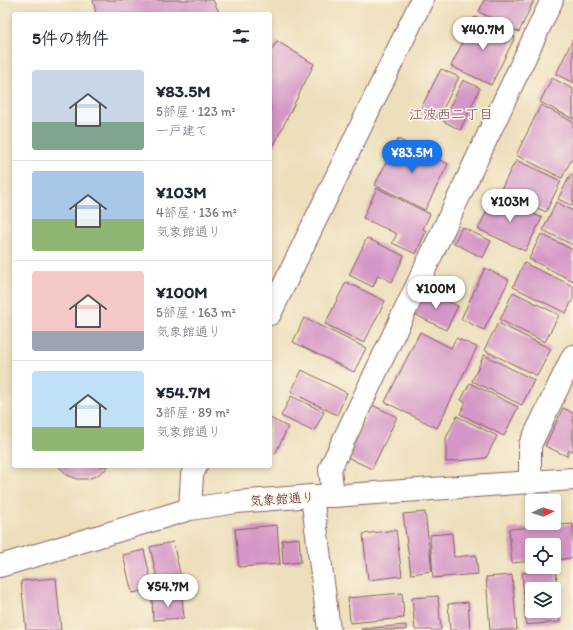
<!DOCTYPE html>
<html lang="ja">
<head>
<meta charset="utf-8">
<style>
	:root { --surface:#fff; --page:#f6f6f7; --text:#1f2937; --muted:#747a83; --line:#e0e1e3; --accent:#1a73e8 }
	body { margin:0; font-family:Itim,"Klee One",sans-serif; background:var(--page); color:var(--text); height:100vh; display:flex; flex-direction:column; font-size:15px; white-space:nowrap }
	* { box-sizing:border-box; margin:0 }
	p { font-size:13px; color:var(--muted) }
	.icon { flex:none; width:22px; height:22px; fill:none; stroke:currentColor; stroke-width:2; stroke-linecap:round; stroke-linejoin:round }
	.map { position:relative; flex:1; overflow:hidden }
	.side { position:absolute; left:12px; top:12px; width:260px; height:456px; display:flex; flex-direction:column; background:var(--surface); border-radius:4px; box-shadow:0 2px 6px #0003 }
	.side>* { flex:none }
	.needle { width:26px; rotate:87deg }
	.tools { position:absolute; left:525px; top:494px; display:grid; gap:8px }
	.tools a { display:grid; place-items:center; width:36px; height:36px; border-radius:4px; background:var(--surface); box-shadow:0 2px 6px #0003; font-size:20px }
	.price { position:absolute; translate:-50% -34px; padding:0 9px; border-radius:14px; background:#fff; color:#222; font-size:13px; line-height:26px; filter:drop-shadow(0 1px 2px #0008) }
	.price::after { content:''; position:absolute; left:50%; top:24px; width:12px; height:9px; margin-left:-6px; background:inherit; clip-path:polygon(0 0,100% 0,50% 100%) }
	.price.current { background:var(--accent); color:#fff }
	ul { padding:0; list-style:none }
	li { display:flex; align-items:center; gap:12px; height:100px; padding:0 20px }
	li+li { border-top:1px solid var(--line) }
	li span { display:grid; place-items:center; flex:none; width:112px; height:80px; border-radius:4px; color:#555 }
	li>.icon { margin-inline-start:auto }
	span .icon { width:48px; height:48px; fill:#fffc; stroke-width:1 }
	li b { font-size:17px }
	h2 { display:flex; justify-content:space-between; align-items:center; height:48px; padding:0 20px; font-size:17px }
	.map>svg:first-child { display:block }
	.building { fill:#d496c6; fill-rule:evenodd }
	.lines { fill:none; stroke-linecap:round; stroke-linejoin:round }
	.minor-casing { stroke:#83625e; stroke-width:24 }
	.tertiary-casing { stroke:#83625e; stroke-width:24 }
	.minor { stroke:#fff; stroke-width:22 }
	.tertiary { stroke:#fff; stroke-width:22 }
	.labels { text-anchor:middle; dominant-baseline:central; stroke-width:3.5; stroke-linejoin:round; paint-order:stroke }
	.street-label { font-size:13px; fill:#4a1f2b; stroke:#fcf5e5 }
	.neighbourhood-label { font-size:14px; fill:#7a4961; stroke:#fcf5e5 }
</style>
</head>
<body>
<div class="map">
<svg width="573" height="630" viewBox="0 0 573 630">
	<rect width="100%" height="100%" fill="#fcf5e5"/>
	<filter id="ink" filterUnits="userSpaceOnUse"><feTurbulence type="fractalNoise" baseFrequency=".025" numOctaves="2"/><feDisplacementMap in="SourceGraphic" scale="8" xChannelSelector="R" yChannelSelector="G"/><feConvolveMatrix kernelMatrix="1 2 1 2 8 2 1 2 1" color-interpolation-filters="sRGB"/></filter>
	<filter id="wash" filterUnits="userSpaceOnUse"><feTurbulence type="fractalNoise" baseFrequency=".012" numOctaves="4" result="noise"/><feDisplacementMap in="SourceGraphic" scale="16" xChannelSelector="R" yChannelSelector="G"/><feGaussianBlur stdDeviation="0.9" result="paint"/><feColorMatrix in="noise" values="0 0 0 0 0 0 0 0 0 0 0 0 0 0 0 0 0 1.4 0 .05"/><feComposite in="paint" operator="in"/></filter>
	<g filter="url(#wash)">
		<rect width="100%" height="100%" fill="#eddfbc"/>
		<g id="blocks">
			<path class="building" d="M93 0H213L220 14H96Z
				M484 0H534L519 32 479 12Z
				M475 17 515 37 491 85 451 66Z
				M573 39V83L556 74Z
				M277 41 314 64 270 153V52Z
				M441 69 459 77 438 119 420 110Z
				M552 78 573 89V119L540 102Z
				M463 80 480 88 460 130 443 121Z
				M541 105 573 122V156L562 178 516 155Z
				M398 139 448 164 425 210 375 185Z
				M516 160 561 181 546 212 500 191Z
				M571 174 573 175V206L558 199Z
				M377 188 430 214 423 229 426 231 416 254 392 243 397 234 363 218Z
				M495 195 542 218 525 251 478 229Z
				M556 202 573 211V245L543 230Z
				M462 227 491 241 483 258 454 243Z
				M541 234 573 250V281L529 259Z
				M367 238 404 256 392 282 378 275 373 287 349 275Z
				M524 263 573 286V299L566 313 513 287Z
				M485 268 509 280 484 330 461 319Z
				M346 282 385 301 364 343 325 324Z
				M426 291 458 306 446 330 414 314Z
				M513 292 559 315 545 342 500 320Z
				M304 318 366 348 354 372 293 342Z
				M498 323 551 349 537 376 484 350Z
				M420 332 451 348 456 338 477 347 437 428 385 402Z
				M484 355 534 380 522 405 472 381Z
				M302 370 347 393 337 415 291 392Z
				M470 383 518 407 504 436 460 414 466 402 461 400Z
				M291 396 324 412 314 432 281 416Z
				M372 405 397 417 372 469 347 457Z
				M563 408 573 413V451L569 450 567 456 545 446Z
				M457 416 497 436 486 458 446 462V438Z
				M270 418 288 427 275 454 270 452Z
				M58 466H108L105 470 96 476 87 479H77L67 475Z
				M425 512 432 571 411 574 403 514Z
				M573 524V558L554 560V545H532V561L512 563 509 529Z
				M277 525 280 564 239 567 235 529Z
				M396 530 402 576 368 580 363 534Z
				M452 533 454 557 476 555 478 574 433 578 430 535Z
				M299 538 301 562 283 564 282 540Z
				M173 542 182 582 159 588 150 547Z
				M144 550 153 589 132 593 123 555Z
				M556 570 560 622 526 625 522 573ZM532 589H554V611H532Z
				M512 575 517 630H490L486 577Z
				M56 578 61 630H26L21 581Z
				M402 593 404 618 350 623 348 598Z
				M438 596 441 630H415L412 598Z
				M182 597 184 618 153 620 152 598Z
				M468 602 470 630H450L448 604Z
				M406 625V630H361V629Z"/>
		</g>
	</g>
	<g filter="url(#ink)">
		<use href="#blocks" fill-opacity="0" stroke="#83625e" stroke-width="1"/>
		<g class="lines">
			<defs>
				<path id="minor" d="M530 482V445L573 356
					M312 496 329 630
					M333 496 330 469 552 0"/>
				<path id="tertiary" d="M270 314 422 0
					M190 509 192 475 196 466
					M0 566 190 509 237 502 312 496H333L573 479"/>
			</defs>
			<use href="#minor" class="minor-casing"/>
			<use href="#tertiary" class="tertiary-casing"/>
			<use href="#minor" class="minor"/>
			<use href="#tertiary" class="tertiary"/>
		</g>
	</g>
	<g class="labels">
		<g class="street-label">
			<text transform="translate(282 499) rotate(-4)">気象館通り</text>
		</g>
		<g class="neighbourhood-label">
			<text x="451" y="114">江波西二丁目</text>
		</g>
	</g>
</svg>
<div class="tools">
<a><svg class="needle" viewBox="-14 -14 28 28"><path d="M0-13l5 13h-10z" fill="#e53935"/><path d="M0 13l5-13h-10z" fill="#747a83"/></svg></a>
<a><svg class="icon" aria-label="locate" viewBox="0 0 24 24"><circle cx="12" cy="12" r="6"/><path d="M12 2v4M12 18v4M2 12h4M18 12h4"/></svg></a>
<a><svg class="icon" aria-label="layers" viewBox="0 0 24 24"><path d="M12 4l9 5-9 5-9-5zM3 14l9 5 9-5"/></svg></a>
</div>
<b class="price" style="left:483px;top:51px">¥40.7M</b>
<b class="price current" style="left:412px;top:174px">¥83.5M</b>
<b class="price" style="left:510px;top:223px">¥103M</b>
<b class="price" style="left:436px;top:310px">¥100M</b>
<b class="price" style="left:168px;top:608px">¥54.7M</b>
<section class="side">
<h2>5件の物件<svg class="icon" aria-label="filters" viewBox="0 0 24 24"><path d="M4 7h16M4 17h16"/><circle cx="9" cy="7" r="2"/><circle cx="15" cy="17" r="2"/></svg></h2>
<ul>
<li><span style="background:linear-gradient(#c9d6e8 65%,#7fa58c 0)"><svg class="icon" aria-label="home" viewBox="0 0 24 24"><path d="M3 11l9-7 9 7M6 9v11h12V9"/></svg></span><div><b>¥83.5M</b><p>5部屋 · 123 m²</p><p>一戸建て</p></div></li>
<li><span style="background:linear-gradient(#a9c7e8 60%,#8fb573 0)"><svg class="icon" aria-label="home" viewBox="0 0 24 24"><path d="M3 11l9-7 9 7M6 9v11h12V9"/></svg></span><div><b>¥103M</b><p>4部屋 · 136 m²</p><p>気象館通り</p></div></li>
<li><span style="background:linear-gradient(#f6c9c9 75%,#9aa5b1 0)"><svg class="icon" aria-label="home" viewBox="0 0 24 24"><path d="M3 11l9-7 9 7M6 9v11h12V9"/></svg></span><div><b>¥100M</b><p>5部屋 · 163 m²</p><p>気象館通り</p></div></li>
<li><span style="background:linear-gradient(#bfe0f5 70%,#8fb573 0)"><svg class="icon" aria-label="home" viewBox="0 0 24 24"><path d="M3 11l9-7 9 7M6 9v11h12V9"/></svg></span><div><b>¥54.7M</b><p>3部屋 · 89 m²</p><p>気象館通り</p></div></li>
</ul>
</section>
</div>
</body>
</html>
